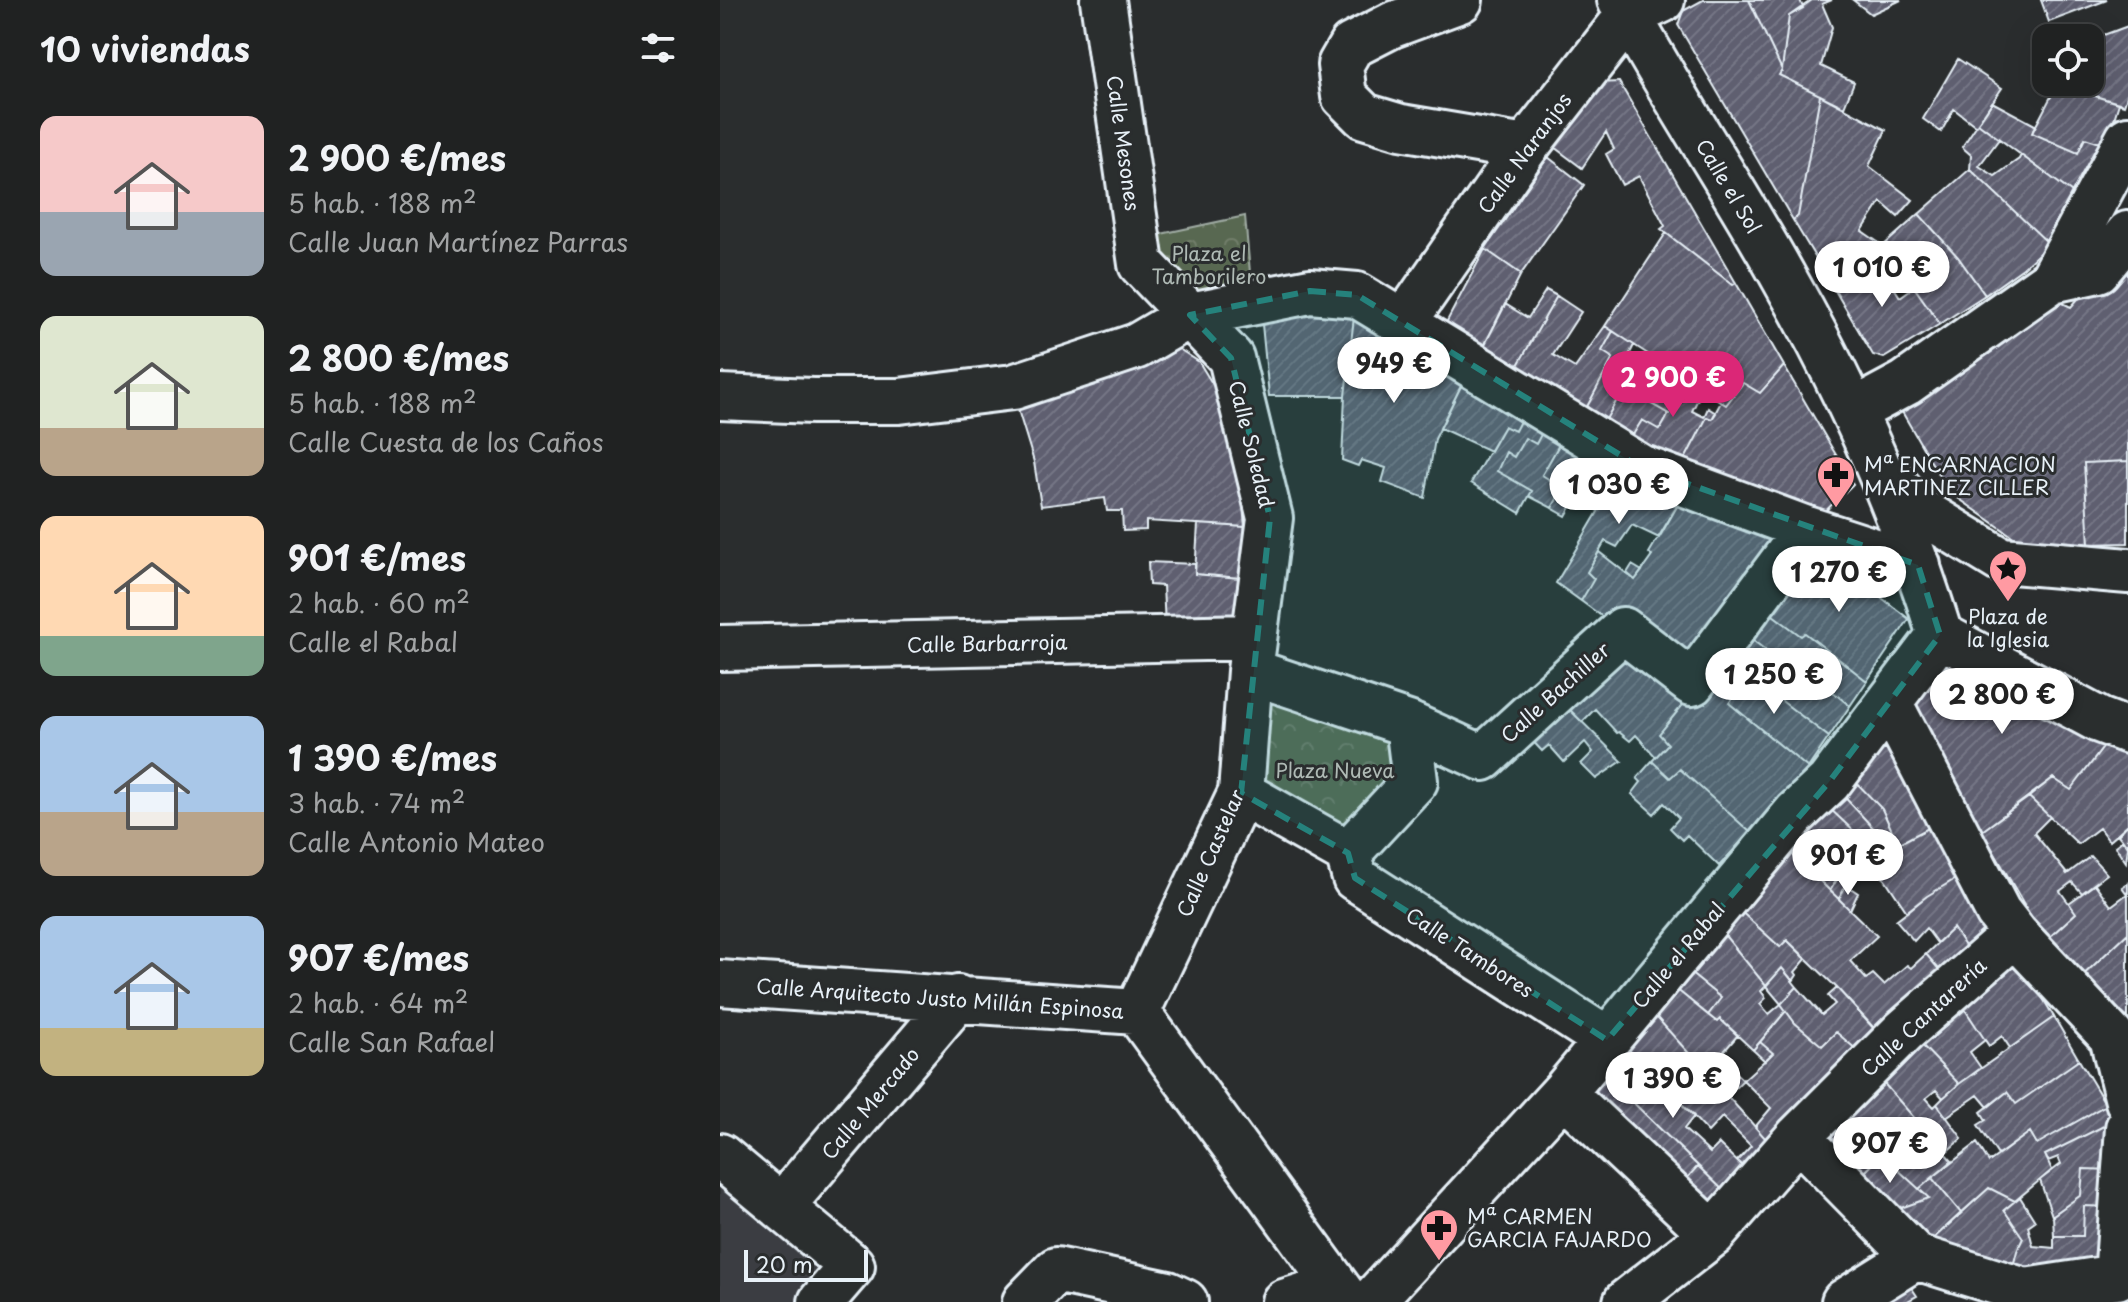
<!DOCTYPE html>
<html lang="es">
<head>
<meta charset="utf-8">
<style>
	:root { --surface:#202222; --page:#282a2a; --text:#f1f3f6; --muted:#a2a4a5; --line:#3d3f40; --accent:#db2777 }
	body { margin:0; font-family:"Playpen Sans",sans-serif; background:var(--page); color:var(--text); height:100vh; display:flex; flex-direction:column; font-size:30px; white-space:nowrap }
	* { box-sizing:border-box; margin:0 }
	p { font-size:26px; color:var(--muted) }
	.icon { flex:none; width:44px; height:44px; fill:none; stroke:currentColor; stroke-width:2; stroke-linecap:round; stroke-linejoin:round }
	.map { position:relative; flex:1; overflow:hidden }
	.panel { display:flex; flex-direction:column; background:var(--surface); width:720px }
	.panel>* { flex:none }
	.tools { position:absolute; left:1312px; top:24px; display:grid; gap:16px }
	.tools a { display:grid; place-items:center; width:72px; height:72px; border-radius:16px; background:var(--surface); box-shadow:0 8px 32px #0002,0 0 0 2px var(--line); font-size:40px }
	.scale { position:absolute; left:24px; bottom:20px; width:124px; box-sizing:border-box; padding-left:8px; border:4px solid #e8f1f8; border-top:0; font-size:22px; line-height:28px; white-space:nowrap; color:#e8f1f8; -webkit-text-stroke:6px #2a2d2e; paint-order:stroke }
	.price { position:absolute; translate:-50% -68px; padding:0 18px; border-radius:28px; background:#fff; color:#222; font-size:26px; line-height:52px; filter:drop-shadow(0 2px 4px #0008) }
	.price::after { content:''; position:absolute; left:50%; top:48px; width:24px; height:18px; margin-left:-12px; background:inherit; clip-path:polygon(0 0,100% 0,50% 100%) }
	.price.active { background:var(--accent); color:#fff }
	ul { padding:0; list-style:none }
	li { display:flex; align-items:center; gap:24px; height:200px; padding:0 40px }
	li span { display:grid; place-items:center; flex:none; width:224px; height:160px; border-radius:16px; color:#555 }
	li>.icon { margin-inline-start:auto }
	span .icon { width:96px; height:96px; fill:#fffc; stroke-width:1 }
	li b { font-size:34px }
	h2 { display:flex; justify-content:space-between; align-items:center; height:96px; padding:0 40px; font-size:34px }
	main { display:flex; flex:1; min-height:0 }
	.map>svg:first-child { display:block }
	.built { fill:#3a3c42 }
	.forest { fill:url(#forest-crowns); stroke:#a0aca4; stroke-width:2 }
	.building { fill:url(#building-hatch); stroke:#e8f1f8; stroke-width:2 }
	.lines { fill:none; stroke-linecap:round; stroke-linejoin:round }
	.minor-casing { stroke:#e8f1f8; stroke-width:50 }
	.minor { stroke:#2a2d2e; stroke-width:44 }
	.marked { fill:#25827c; fill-opacity:0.2; stroke:#25827c; stroke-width:6; stroke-dasharray:16 10; stroke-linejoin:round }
	.labels { text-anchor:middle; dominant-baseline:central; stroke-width:6; stroke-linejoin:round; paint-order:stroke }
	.street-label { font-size:20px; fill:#e8f1f8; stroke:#2a2d2e }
	.park-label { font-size:20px; fill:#afbab5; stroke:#2a2d2e }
	.poi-label { font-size:20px; fill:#e8f1f8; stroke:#2a2d2e; text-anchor:start }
</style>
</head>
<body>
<main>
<section class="panel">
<h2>10 viviendas<svg class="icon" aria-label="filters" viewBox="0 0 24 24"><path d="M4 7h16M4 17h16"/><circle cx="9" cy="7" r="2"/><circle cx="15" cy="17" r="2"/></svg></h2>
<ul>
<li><span style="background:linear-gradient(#f6c9c9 60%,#9aa5b1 0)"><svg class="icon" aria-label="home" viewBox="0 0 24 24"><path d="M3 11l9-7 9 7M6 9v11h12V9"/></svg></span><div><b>2 900 €/mes</b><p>5 hab. · 188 m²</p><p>Calle Juan Martínez Parras</p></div></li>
<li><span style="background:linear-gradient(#dfe7d0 70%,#b9a48a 0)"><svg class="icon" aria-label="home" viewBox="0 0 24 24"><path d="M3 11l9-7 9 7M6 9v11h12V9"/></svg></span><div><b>2 800 €/mes</b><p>5 hab. · 188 m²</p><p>Calle Cuesta de los Caños</p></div></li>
<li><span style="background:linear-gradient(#ffd9b3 75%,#7fa58c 0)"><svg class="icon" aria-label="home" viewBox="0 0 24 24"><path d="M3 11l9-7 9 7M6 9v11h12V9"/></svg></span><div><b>901 €/mes</b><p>2 hab. · 60 m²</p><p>Calle el Rabal</p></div></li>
<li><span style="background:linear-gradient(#a9c7e8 60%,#b9a48a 0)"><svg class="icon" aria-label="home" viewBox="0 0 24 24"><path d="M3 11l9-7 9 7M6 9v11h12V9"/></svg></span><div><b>1 390 €/mes</b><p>3 hab. · 74 m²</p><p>Calle Antonio Mateo</p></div></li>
<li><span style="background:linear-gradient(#a9c7e8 70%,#c2b280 0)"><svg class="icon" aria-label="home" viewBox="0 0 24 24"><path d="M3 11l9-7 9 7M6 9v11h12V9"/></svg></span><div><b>907 €/mes</b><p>2 hab. · 64 m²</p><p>Calle San Rafael</p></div></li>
</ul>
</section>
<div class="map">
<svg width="1408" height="1302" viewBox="0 0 1408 1302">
	<defs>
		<pattern id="forest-crowns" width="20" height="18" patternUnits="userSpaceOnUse" patternTransform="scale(2)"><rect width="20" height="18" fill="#596851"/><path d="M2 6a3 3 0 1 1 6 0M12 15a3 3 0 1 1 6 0" fill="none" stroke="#717e6b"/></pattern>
		<pattern id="building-hatch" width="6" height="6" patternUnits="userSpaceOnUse" patternTransform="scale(2)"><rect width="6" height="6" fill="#5e5e70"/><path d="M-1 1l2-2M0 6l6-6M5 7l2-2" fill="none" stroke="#757685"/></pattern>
	</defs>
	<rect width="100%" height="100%" fill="#2a2d2e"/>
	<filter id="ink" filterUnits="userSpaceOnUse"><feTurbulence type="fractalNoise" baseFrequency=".0125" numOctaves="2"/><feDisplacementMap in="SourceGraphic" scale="16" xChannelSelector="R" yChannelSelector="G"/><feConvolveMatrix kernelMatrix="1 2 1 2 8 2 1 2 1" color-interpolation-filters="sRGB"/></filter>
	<g filter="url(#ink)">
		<path class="built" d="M0 1183 110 1275 87 1302H0Z"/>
		<path class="forest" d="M525 216 532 295 477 308 427 237Z
			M530 671 688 724 695 781 628 853 521 793Z"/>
		<path class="building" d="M983 0H1029L1062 70 1059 75 1100 95 1078 216 1073 220 958 25 963 11Z
			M1029 0H1080L1083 8 1069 16 1062 70Z
			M1092 0H1112L1102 4 1112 27 1101 66 1134 82 1124 107 1059 75 1062 70 1069 16Z
			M1133 0H1181L1151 14Z
			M1321 0H1387L1329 22Z
			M1408 26V93L1404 105 1355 90 1352 82H1370V40Z
			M1238 59 1282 88 1256 126 1234 109 1221 132 1203 119Z
			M899 82 1016 283 1013 285 941 229 945 226 919 176 902 185 886 154 894 149 886 132 862 168 834 147 878 83Z
			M1337 85 1399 103 1386 145 1365 138 1358 153 1312 133Z
			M1100 95 1166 130 1149 166 1193 200 1178 217 1161 202 1142 231 1162 245 1153 255 1110 282 1073 220 1078 216Z
			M1272 102 1315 125 1312 133 1358 153 1365 138 1386 145 1363 201 1258 123Z
			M1258 123 1279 139 1259 166 1275 176 1299 159 1301 155 1363 201 1329 244 1250 169 1251 155 1242 147Z
			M828 157 864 185 801 274 765 249Z
			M1250 169 1329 244 1303 268 1265 295 1238 257 1199 214Z
			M1199 214 1238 257 1265 295 1220 324 1194 287 1171 266 1165 271 1153 255Z
			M946 233 1013 285 1016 283 1064 366 1040 393 1023 383 1006 405 885 326Z
			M1408 242V461L1364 463 1369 544 1305 545 1228 491 1181 410 1332 298 1351 307Z
			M765 249 801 274 757 360 726 323Z
			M1153 255 1180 297 1194 287 1220 324 1164 358 1153 355 1110 282Z
			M826 290 837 296 789 381 757 360 785 304 808 318Z
			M837 296 861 312 833 355 855 368 885 326 893 331 882 351 893 358 861 418 789 381Z
			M635 308 625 396H549L541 314Z
			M635 308 745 378 715 439 705 498 662 482 666 468 641 460 638 466 622 460 625 396Z
			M893 331 914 345 904 366 913 372 881 428 861 418 893 358 882 351Z
			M456 347 479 362 515 421 525 527 426 521V530L403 531 402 511H387L385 498 321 506 314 462 295 400Z
			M908 358 920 365 918 369 926 373 935 358 944 365 922 399 949 414 940 430 922 420 908 443 881 428 913 372 904 366Z
			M944 365 983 389 972 411 984 417 988 408 996 413 992 419 987 417 962 465 908 443 922 420 940 430 949 414 932 404 941 389 933 384Z
			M1064 366 1133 484 1087 529 962 465 987 417 992 419 1001 402 1006 405 1023 383 1040 393Z
			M745 378 804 413 795 431 784 426 770 451 720 428Z
			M804 413 826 425 816 444 805 438 794 457 786 452 777 471 812 491 800 513 751 483 784 426 795 431Z
			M826 425 844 436 822 475 843 488 832 508 809 496 812 491 777 471 786 452 794 457 805 438 816 444Z
			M844 436 902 471 878 511 857 497 846 516 832 508 843 488 822 475Z
			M1408 461V543L1369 544 1364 463Z
			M902 471 963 496 939 538 912 525 897 547 885 541 867 572 874 579 861 601 836 583Z
			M963 496 1060 536 969 667 895 626 861 601 874 579 867 572 879 552 915 580 932 556 929 553Z
			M478 524 525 527 520 578 475 574Z
			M1100 550 1189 619 1147 681 1085 633 1081 636 1045 609 1059 591Z
			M428 562 475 564V574L520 578 515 624 445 626 443 586 429 585Z
			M912 565 922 571 915 580 907 573Z
			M1045 609 1081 636 1085 633 1147 681 1130 706 1070 657 1065 665 1026 635Z
			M1026 635 1065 665 1070 657 1130 706 1109 737 1008 660Z
			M904 641 970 696 939 734 948 744 936 757 916 735 910 741 899 732 897 733 875 709 862 722 841 701Z
			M1237 647 1394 733 1351 790 1333 778 1262 831 1190 710Z
			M1008 660 1109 737 1088 768 1009 703 1019 690 997 670Z
			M997 670 1019 690 1009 703 1088 768 1030 832 960 769 950 778 932 761 948 744 939 734 970 696Z
			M841 701 902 761 876 779 861 764 873 752 865 742 844 762 829 745 822 751 806 734Z
			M1394 733 1408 739V824L1389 841 1379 828 1358 844 1309 797 1333 778 1351 790Z
			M1168 735 1220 822 1178 844 1162 809 1131 777Z
			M932 761 950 778 960 769 1030 832 999 866 967 835 962 840 950 828 959 818 944 803 934 814 912 794 921 782 917 778Z
			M1131 777 1162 809 1176 839 1148 855 1145 850 1155 830 1119 791Z
			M1119 791 1155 830 1141 838 1106 805Z
			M1309 797 1330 817 1314 833 1347 874 1371 856 1387 874 1362 893 1352 882 1340 891 1356 913 1325 941 1262 831Z
			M1106 805 1141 838 1110 891 1067 849Z
			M1220 822 1247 872 1207 896 1187 912 1165 879 1151 868 1153 864 1148 855 1176 839 1178 844Z
			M1408 824V847L1398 835Z
			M1403 840 1408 847 1406 862 1395 846Z
			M1067 849 1157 936 1130 961 1146 979 1153 974 1164 985 1187 965 1191 968 1206 954 1222 973 1153 1028 1117 988 1067 940 1060 947 1016 907Z
			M1247 872 1278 928 1249 952 1233 928 1217 943 1206 928 1194 941 1176 920 1207 896Z
			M1118 878 1126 885 1119 899 1110 891Z
			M1408 883V933L1359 979 1325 941 1356 913 1349 903 1375 884 1391 906 1407 894 1402 887Z
			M1126 885 1138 893 1130 910 1119 899Z
			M1016 907 1060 947 1067 940 1086 959 1075 972 1077 975 1073 981 1062 968 1046 986 998 927Z
			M998 927 1046 986 1041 991 1046 998 1040 1004 1049 1014 1061 1004 1066 1011 1033 1050 1000 1019 997 1022 988 1015 1001 998 964 968Z
			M1233 928 1249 952 1222 973 1206 954Z
			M1408 933V1018L1359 979Z
			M1287 958 1301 962 1334 1017 1290 1048 1282 1036 1269 1046 1240 1002Z
			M964 968 1001 998 988 1015 950 984Z
			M1062 968 1077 987 1061 1004 1046 986Z
			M950 984 997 1022 1000 1019 1018 1035 999 1057 1023 1080 1007 1096 930 1010Z
			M1077 987 1102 1015 1115 1004 1108 996 1117 988 1155 1029 1137 1050 1116 1032 1102 1046 1075 1023 1061 1004Z
			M1240 1002 1265 1040 1250 1052 1261 1068 1239 1084 1199 1042Z
			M930 1010 1055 1149 1032 1176 1017 1161 1031 1146 1002 1117 988 1132 954 1096 962 1088 952 1078 945 1088 903 1044Z
			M1066 1011 1075 1023 1102 1046 1116 1032 1137 1050 1055 1149 1035 1127 1051 1108 1023 1080 1053 1053 1040 1042Z
			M1334 1017 1359 1060 1296 1104 1287 1092 1268 1107 1258 1095 1226 1117 1217 1104 1223 1098 1239 1084Z
			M1040 1042 1053 1053 1045 1061 1033 1050Z
			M1199 1042 1239 1084 1223 1098 1216 1090 1206 1098 1214 1107 1217 1104 1242 1138 1225 1153 1160 1079Z
			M903 1044 974 1116 964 1129 990 1153 999 1144 1032 1176 1013 1200 881 1071Z
			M1359 1060 1386 1105 1317 1144 1310 1132 1278 1155 1258 1125 1266 1120 1261 1112 1287 1092 1296 1104Z
			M881 1071 978 1166 957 1189 860 1098Z
			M1160 1079 1197 1121 1177 1141 1195 1160 1214 1141 1232 1161 1199 1189 1162 1155 1156 1161 1114 1121Z
			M1386 1105 1394 1121 1325 1155 1332 1170 1295 1201 1269 1188 1241 1213 1212 1178 1257 1143 1269 1162 1310 1132 1317 1144Z
			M1114 1121 1156 1161 1134 1183 1093 1141Z
			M1394 1121 1395 1170 1363 1169 1361 1195 1332 1216 1320 1180 1341 1164 1338 1157 1328 1161 1325 1155Z
			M1162 1155 1209 1198 1175 1210 1134 1183Z
			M978 1166 1013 1200 993 1223 957 1189Z
			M1363 1169 1395 1170 1393 1207 1364 1206 1363 1236H1334L1333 1215 1361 1195Z
			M1212 1178 1241 1213 1201 1250 1175 1210 1209 1198 1199 1189Z
			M1269 1188 1295 1201 1284 1210 1303 1238 1297 1251 1290 1278 1201 1250Z
			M1300 1197 1315 1221 1308 1226 1313 1246 1334 1248V1236H1363L1364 1206 1393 1207 1389 1270 1290 1278 1297 1251 1303 1238 1284 1210Z
			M1183 1275 1197 1296 1186 1302H1147Z"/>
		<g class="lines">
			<defs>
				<path id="minor" d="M383 0 421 264 511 358 550 518 530 671 521 793 417 1012
					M740 0 672 25 631 46 620 65 624 96 644 116 681 127 805 148
					M900 0C951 95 1012 184 1064 278 1128 391 1182 511 1220 635L1379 720 1408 731
					M1332 280 1378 270 1408 234
					M682 325 805 148 908 16 942 0
					M0 397 93 401H179L293 387 417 346 470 315 590 291 637 295 920 467 1087 529 1198 565
					M1134 411 1186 383 1332 280 1408 139
					M1169 478 1196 508 1281 560 1408 571
					M0 648 534 637
					M1170 704 1278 912 1295 934 1392 1037 1408 1101
					M688 724 763 758 903 630 972 683 1087 529
					M521 793 628 853 695 781 688 724 530 671
					M628 853 635 878 887 1040
					M0 983 417 1012 628 1302
					M843 1093 993 1234
					M1078 1137 1196 1257
					M0 1156 132 1266 101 1302
					M61 1207 238 998
					M1397 1277 1408 1128
					M305 1302 336 1270 448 1294 465 1302
					M564 1302 586 1295 604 1302
					M651 1302 843 1093 1076 813 1109 782 1220 635
					M906 1302 993 1234 1078 1137 1184 1031 1295 934
					M1124 1302 1196 1257 1305 1291 1397 1277"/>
			</defs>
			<use href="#minor" class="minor-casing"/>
			<use href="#minor" class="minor"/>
		</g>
	</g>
	<path class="marked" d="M590 291 637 295 920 467 1198 565 1220 635 1109 782 887 1040 635 878 628 853 521 793 550 518 511 358 470 315Z"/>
	<defs>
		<symbol id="pharmacy-pin" viewBox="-11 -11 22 30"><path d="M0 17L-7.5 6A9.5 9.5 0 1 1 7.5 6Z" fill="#ff9aa2" stroke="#2a2d2e"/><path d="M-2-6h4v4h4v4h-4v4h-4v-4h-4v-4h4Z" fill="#111"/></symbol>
		<symbol id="sight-pin" viewBox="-11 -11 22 30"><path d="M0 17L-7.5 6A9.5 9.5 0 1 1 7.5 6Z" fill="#ff9aa2" stroke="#2a2d2e"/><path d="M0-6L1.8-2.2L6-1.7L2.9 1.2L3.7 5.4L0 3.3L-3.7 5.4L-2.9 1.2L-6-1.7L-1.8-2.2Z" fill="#111"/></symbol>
	</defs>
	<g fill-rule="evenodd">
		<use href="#pharmacy-pin" x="1094" y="453" width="44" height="60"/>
		<use href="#sight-pin" x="1266" y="547" width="44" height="60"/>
		<use href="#pharmacy-pin" x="697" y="1206" width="44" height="60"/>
	</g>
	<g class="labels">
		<g class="street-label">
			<text transform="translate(404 143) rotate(82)">Calle Mesones</text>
			<text transform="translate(804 153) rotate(-54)">Calle Naranjos</text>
			<text transform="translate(1009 186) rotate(59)">Calle el Sol</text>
			<text transform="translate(532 444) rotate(76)">Calle Soledad</text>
			<text transform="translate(267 643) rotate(-1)">Calle Barbarroja</text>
			<text transform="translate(835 692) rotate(-42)">Calle Bachiller</text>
			<text transform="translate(490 853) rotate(-66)">Calle Castelar</text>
			<text transform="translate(750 952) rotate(33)">Calle Tambores</text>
			<text transform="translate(958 955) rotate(-50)">Calle el Rabal</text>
			<text transform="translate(220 998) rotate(4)">Calle Arquitecto Justo Millán Espinosa</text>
			<text transform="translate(1203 1017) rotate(-43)">Calle Cantarería</text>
			<text transform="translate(150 1103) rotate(-50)">Calle Mercado</text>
		</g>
		<g class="park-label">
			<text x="489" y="253">Plaza el<tspan x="489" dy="23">Tamborilero</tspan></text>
			<text x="615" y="770">Plaza Nueva</text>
		</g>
		<g class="poi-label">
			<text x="1144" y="464">Mª ENCARNACION<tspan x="1144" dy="23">MARTINEZ CILLER</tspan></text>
			<text x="1288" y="616" text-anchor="middle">Plaza de<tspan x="1288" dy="23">la Iglesia</tspan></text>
			<text x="747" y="1216">Mª CARMEN<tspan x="747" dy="23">GARCIA FAJARDO</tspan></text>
		</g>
	</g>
</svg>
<div class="tools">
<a><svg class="icon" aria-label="locate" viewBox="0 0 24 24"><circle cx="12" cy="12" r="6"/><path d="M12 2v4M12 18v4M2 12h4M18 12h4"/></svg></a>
</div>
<div class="scale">20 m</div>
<b class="price" style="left:1162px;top:309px">1 010 €</b>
<b class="price" style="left:674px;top:405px">949 €</b>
<b class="price active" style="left:953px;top:419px">2 900 €</b>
<b class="price" style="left:899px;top:526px">1 030 €</b>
<b class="price" style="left:1119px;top:614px">1 270 €</b>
<b class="price" style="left:1054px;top:716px">1 250 €</b>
<b class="price" style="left:1282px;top:736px">2 800 €</b>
<b class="price" style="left:1128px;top:897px">901 €</b>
<b class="price" style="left:953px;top:1120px">1 390 €</b>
<b class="price" style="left:1170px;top:1185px">907 €</b>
</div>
</main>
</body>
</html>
